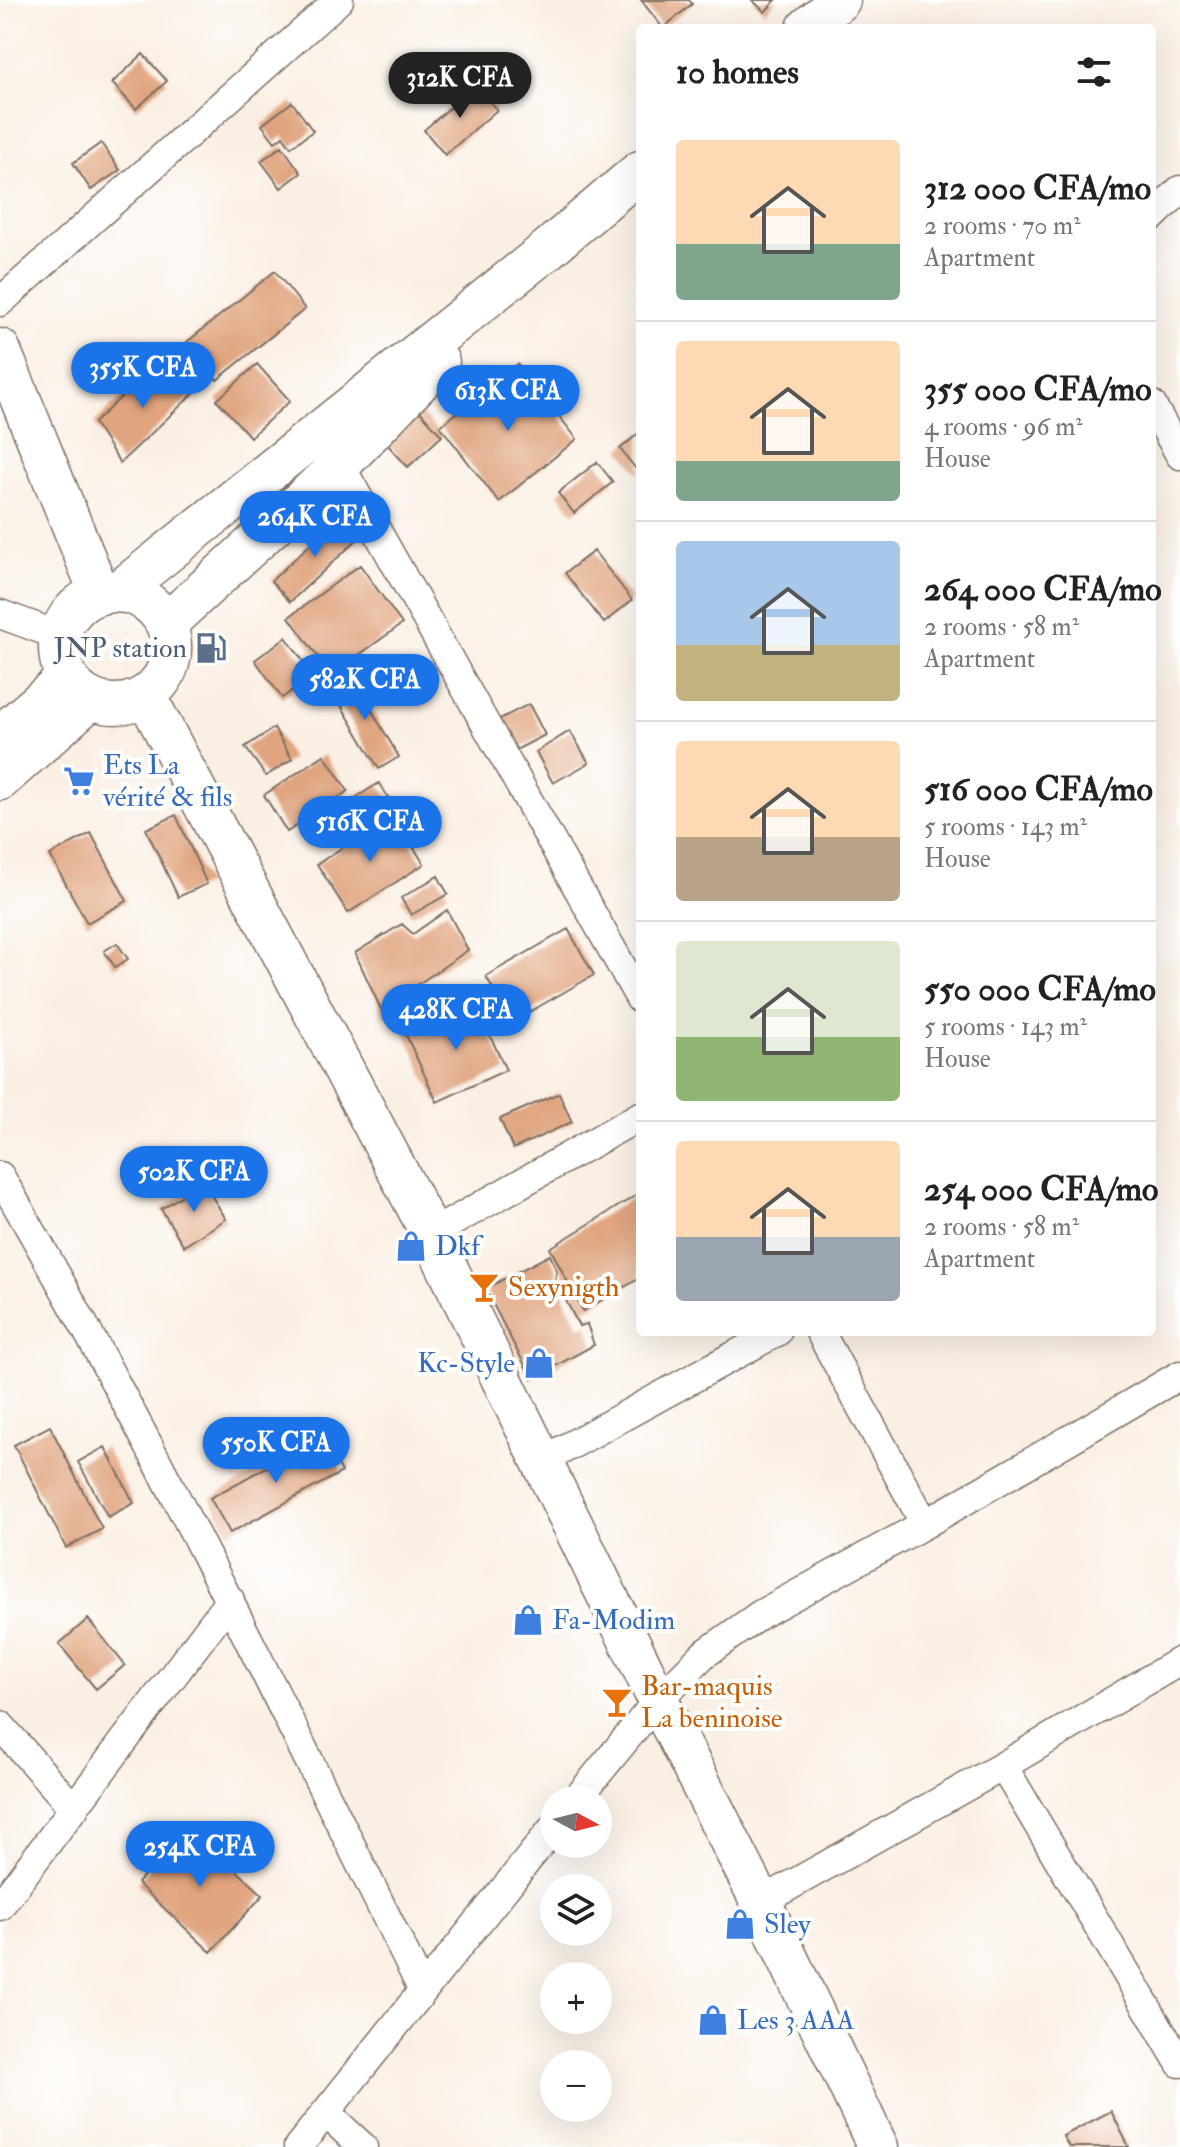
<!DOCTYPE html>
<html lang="en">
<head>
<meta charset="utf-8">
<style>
	:root { --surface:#fff; --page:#f6f6f6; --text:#222; --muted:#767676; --line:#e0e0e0; --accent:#1a73e8 }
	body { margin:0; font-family:"IM FELL Double Pica",serif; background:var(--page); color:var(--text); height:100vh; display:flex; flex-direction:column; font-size:30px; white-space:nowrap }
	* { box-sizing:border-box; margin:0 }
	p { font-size:26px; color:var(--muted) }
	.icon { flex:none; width:44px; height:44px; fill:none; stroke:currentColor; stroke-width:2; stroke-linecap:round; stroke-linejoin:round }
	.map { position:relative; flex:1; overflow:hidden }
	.drawer { position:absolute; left:636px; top:24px; width:520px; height:1312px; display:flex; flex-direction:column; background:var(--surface); border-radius:8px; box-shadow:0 8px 32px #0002 }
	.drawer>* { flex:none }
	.needle { width:52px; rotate:97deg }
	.buttons { position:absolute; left:540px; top:1786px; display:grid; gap:16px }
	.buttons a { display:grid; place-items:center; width:72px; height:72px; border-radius:50%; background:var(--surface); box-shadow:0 8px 32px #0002; font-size:40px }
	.price { position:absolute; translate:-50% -68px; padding:0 18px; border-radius:28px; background:var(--accent); color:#fff; font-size:26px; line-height:52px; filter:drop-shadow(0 2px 4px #0008) }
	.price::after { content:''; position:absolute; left:50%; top:48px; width:24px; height:18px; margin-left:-12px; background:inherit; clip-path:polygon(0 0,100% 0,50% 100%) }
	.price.on { background:#222; color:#fff }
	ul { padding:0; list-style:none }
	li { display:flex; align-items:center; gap:24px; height:200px; padding:0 40px }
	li+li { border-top:2px solid var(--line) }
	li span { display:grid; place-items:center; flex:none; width:224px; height:160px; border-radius:8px; color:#555 }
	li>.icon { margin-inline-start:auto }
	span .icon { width:96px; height:96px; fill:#fffc; stroke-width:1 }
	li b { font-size:34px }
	h2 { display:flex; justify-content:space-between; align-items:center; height:96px; padding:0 40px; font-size:34px }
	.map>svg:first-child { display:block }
	.building { fill:#e0a47e }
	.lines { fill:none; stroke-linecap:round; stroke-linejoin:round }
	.street-casing { stroke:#7e6f63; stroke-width:31 }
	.secondary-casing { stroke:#7e6f63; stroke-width:43 }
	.street { stroke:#fff; stroke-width:28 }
	.secondary { stroke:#fff; stroke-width:40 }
	.labels { text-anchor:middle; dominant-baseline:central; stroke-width:8; stroke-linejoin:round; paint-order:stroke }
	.service-label { font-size:28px; fill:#4e5e75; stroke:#fff; text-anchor:end }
	.shop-label { font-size:28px; fill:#366cbe; stroke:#fff; text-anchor:start }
	.food-label { font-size:28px; fill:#c56008; stroke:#fff; text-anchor:start }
</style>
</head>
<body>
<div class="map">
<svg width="1180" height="2147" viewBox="0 0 1180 2147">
	<rect width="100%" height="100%" fill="#fff"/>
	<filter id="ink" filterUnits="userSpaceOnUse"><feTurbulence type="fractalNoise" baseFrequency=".0125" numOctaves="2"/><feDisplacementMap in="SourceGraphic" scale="16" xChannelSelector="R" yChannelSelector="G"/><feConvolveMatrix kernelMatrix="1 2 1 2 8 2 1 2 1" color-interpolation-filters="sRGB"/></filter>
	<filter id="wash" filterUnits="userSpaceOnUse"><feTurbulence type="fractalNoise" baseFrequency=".006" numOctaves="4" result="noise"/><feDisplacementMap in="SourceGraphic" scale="32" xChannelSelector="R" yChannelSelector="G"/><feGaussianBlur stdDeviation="1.8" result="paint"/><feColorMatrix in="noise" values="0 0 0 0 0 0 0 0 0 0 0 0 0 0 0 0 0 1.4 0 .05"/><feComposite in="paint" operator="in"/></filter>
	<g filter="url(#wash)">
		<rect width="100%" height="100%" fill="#faefe3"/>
		<g id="blocks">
			<path class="building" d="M641 0H689L692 4 663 28Z
				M752 0H776L765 12Z
				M143 54 167 81 136 109 112 83Z
				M476 85 497 110 445 155 424 130Z
				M292 102 313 131 291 147 283 136 275 142 262 125Z
				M101 143 120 170 91 190 73 163Z
				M282 146 301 173 281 188 261 161Z
				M275 271 305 309 217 380 187 342Z
				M161 359 194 393 120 463 94 423Z
				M257 364 290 401 250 437 217 400Z
				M518 364 577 439 499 502 440 426Z
				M416 407 442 436 408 467 384 441Z
				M640 432V474L620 449Z
				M597 462 613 482 574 513 558 493Z
				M340 516 360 537 290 602 271 581Z
				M594 551 632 600 604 623 565 573Z
				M360 565 402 624 331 675 289 617Z
				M286 637 313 675 282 698 255 660Z
				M351 675 399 757 379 769 330 687Z
				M529 704 545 735 514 751 498 720Z
				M274 728 292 759 266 776 245 747Z
				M570 731 589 763 553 783 536 752Z
				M324 755 348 791 287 832 264 795Z
				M379 783 392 803 360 823 347 803Z
				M176 815 207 884 178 897 146 829Z
				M393 815 424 864 348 913 317 864Z
				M91 833 127 901 87 923 50 855Z
				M438 876 448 894 411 915 401 898Z
				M447 910 468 950 417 985 423 997 385 1018 355 953 402 924 413 934Z
				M568 929 594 975 512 1022 486 976Z
				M117 943 128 959 115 967 104 951Z
				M474 1001 506 1070 437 1102 405 1033Z
				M559 1093 572 1122 513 1149 500 1119Z
				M203 1182 226 1219 184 1246 161 1209Z
				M640 1193V1278L583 1311 550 1248Z
				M550 1255 557 1271 555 1279 579 1326 587 1324 594 1345 532 1379 485 1289Z
				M50 1426 102 1529 66 1548 14 1445Z
				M323 1436 342 1472 230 1533 210 1498Z
				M105 1447 134 1503 108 1517 78 1462Z
				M88 1619 125 1665 96 1689 59 1644Z
				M189 1826 263 1895 211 1952 137 1883Z
				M1111 2111 1129 2147H1069L1063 2136Z"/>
		</g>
	</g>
	<g filter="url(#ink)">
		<use href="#blocks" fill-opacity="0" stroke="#7e6f63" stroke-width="2"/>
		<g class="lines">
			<defs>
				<path id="street" d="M1152 217 1180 190
					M0 302 339 0
					M1152 405 1180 455
					M340 465 640 999
					M0 614 60 636
					M0 1176C154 1441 287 1716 423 1991
					M431 1234 640 1116
					M820 1332 925 1524
					M542 1461 777 1332
					M0 1725 74 1809
					M1003 1766 1180 2063
					M576 1800 658 1700 703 1655 761 1614 925 1524 1180 1375
					M761 1902 1003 1766 1180 1661
					M0 1906 230 1600
					M326 2113 363 2147
					M298 2147 554 1827"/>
				<path id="secondary" d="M807 28 840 0
					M0 349 100 594
					M118 592 547 250 640 171
					M59 648a56 56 0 1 1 112 0a56 56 0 1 1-112 0Z
					M166 624 340 465 439 362
					M146 696 431 1234 658 1700 761 1902 878 2147
					M0 736 67 678
					M0 780 91 699"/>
			</defs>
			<use href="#street" class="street-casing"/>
			<use href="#secondary" class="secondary-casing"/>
			<use href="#street" class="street"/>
			<use href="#secondary" class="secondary"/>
		</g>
	</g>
	<defs>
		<symbol id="fuel-bare" viewBox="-9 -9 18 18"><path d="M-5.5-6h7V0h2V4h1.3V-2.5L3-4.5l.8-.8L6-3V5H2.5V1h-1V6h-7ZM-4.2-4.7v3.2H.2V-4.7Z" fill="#5c6f8a" stroke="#fff" stroke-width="2.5" paint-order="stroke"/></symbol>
		<symbol id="supermarket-bare" viewBox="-9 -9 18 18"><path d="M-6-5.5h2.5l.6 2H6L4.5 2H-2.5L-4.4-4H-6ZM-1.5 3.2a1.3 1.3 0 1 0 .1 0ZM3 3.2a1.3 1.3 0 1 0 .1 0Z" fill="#3f7fe0" stroke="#fff" stroke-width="2.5" paint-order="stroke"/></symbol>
		<symbol id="shop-bare" viewBox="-9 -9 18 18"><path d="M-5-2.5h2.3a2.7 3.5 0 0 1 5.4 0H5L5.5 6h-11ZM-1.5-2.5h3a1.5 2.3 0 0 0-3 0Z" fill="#3f7fe0" stroke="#fff" stroke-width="2.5" paint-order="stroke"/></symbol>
		<symbol id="bar-bare" viewBox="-9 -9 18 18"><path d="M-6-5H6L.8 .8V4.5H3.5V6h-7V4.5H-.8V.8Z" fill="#e8710a" stroke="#fff" stroke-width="2.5" paint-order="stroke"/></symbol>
	</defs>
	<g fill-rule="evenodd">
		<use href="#fuel-bare" x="189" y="626" width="44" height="44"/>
		<use href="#supermarket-bare" x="57" y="759" width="44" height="44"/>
		<use href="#shop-bare" x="389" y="1224" width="44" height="44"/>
		<use href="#bar-bare" x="462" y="1265" width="44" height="44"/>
		<use href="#shop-bare" x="517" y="1341" width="44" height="44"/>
		<use href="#shop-bare" x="506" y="1598" width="44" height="44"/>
		<use href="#bar-bare" x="595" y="1680" width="44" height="44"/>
		<use href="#shop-bare" x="718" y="1902" width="44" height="44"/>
		<use href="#shop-bare" x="691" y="1998" width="44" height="44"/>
	</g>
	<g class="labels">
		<g class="service-label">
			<text x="187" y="648">JNP station</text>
		</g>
		<g class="shop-label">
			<text x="103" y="765">Ets La<tspan x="103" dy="32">vérité &amp; fils</tspan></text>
			<text x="435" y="1246">Dkf</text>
			<text x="515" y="1363" text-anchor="end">Kc-Style</text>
			<text x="552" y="1620">Fa-Modim</text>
			<text x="764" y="1924">Sley</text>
			<text x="737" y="2020">Les 3 AAA</text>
		</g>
		<g class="food-label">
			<text x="508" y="1287">Sexynigth</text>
			<text x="641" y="1686">Bar-maquis<tspan x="641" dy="32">La beninoise</tspan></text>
		</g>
	</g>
</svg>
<div class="buttons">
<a><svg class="needle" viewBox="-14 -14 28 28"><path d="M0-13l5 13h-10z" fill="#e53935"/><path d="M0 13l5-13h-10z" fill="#767676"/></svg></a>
<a><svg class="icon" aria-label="layers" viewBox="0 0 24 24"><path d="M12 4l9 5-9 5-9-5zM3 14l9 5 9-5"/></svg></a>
<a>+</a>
<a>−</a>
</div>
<b class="price on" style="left:460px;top:120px">312K CFA</b>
<b class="price" style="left:143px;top:410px">355K CFA</b>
<b class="price" style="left:508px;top:433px">613K CFA</b>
<b class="price" style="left:315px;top:559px">264K CFA</b>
<b class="price" style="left:365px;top:722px">582K CFA</b>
<b class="price" style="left:370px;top:864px">516K CFA</b>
<b class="price" style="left:456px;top:1052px">428K CFA</b>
<b class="price" style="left:194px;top:1214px">502K CFA</b>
<b class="price" style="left:276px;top:1485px">550K CFA</b>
<b class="price" style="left:200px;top:1889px">254K CFA</b>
<section class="drawer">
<h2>10 homes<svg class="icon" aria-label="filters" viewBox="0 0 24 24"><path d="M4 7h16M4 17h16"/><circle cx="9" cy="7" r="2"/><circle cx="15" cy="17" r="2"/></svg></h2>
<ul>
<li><span style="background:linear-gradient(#ffd9b3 65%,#7fa58c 0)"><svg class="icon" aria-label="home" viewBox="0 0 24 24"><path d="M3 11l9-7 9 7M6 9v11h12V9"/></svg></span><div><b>312 000 CFA/mo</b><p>2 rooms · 70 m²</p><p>Apartment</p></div></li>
<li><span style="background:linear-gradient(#ffd9b3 75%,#7fa58c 0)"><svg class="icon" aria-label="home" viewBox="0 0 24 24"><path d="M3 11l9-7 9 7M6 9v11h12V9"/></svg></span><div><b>355 000 CFA/mo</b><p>4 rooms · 96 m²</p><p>House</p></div></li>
<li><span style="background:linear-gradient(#a9c7e8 65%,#c2b280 0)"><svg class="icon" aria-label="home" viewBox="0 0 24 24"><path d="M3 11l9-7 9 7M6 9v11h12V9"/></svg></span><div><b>264 000 CFA/mo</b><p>2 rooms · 58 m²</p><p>Apartment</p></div></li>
<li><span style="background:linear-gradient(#ffd9b3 60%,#b9a48a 0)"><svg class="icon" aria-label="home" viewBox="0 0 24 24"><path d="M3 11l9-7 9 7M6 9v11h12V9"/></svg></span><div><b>516 000 CFA/mo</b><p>5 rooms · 143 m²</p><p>House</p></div></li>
<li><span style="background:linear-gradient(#dfe7d0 60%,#8fb573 0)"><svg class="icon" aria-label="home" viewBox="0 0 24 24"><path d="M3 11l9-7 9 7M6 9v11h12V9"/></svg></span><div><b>550 000 CFA/mo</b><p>5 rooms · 143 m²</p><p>House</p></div></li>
<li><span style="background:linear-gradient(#ffd9b3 60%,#9aa5b1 0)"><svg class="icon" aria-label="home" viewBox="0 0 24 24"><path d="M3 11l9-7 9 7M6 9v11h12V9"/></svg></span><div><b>254 000 CFA/mo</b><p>2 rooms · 58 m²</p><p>Apartment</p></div></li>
</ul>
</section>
</div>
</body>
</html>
